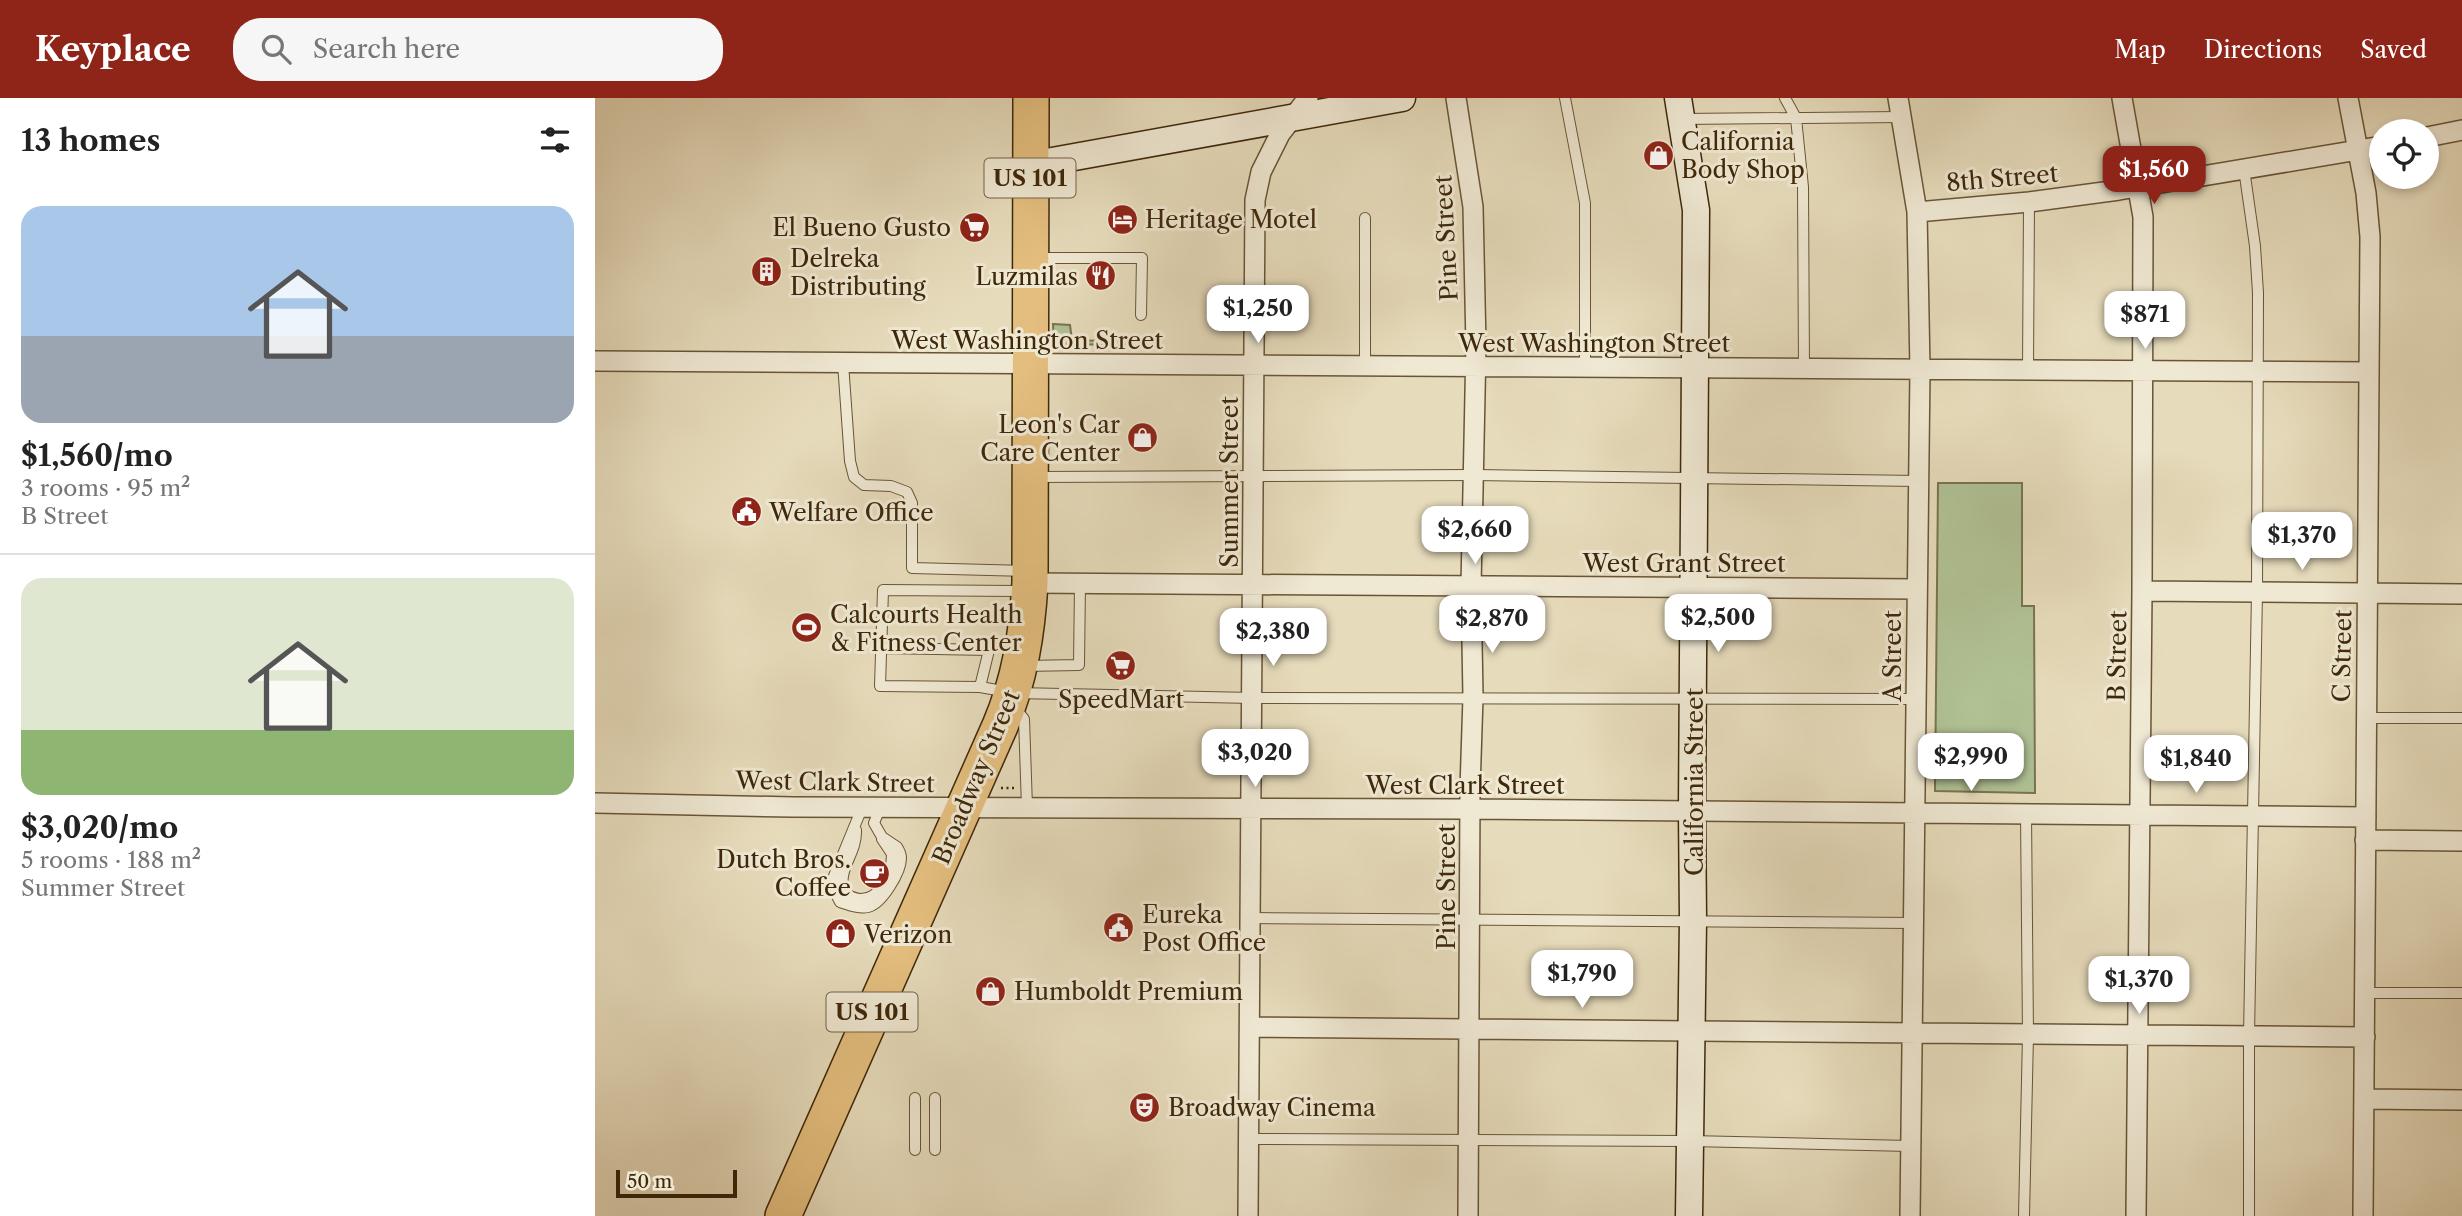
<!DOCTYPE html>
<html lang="en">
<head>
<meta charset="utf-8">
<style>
	:root { --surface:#fff; --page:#f6f6f6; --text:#222; --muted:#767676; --line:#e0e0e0; --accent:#8f2418 }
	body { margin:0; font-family:"Libre Caslon Text",serif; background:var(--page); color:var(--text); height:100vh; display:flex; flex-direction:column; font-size:26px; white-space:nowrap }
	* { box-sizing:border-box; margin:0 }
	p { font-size:23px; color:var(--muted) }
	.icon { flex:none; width:38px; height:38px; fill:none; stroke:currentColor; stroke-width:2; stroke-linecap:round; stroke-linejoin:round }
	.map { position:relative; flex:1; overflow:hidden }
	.details { display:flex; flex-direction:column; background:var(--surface); width:595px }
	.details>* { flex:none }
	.tools { position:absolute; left:1774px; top:21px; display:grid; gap:14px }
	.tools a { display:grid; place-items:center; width:70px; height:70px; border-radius:50%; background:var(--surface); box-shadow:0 4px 10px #0003; font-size:35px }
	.scale { position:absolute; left:21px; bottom:18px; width:121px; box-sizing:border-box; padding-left:7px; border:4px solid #3f280a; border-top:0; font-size:19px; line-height:24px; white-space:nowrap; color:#3f280a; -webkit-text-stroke:5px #efe8d3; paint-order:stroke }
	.price { position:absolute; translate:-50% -60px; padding:0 16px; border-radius:14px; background:#fff; color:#222; font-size:23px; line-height:46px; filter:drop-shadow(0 2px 4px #0008) }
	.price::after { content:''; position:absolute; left:50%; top:42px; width:21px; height:16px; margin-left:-10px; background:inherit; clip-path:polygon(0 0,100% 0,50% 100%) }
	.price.current { background:var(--accent); color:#fff }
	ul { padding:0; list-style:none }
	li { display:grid; align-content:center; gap:14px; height:371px; padding:0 21px }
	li+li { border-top:2px solid var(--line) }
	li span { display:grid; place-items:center; height:217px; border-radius:21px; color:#555 }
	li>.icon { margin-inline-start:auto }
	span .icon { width:126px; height:126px; fill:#fffc; stroke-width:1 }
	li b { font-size:30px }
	h2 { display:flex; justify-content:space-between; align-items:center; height:84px; padding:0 21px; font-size:30px }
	header { display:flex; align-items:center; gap:42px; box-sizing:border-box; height:98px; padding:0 35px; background:var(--accent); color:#fff }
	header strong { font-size:33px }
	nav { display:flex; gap:38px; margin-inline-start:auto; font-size:24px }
	.search { width:490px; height:63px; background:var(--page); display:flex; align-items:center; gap:18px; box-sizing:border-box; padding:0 24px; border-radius:28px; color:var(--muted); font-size:26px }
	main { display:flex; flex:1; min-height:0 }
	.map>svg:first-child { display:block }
	.green { fill:#b0c194; stroke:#78744f; stroke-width:2 }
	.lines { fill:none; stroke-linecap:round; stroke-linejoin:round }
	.lane-casing { stroke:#695536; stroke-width:12 }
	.street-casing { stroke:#695536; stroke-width:22 }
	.secondary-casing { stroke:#3f280a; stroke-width:29 }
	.highway-casing { stroke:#3f280a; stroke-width:38 }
	.path { stroke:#3f280a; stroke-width:2.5; stroke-dasharray:2 3.5; stroke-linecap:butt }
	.lane { stroke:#efe8d3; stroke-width:10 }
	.street { stroke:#efe8d3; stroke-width:19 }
	.secondary { stroke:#efe8d3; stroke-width:26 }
	.highway { stroke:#e3be7e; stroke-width:35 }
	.labels { text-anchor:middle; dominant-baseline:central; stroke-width:6; stroke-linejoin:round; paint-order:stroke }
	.shield { fill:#efe8d3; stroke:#746246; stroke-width:2 }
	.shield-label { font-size:23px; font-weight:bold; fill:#3f280a }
	.poi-label { font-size:24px; fill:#3f280a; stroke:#efe8d3; text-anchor:start }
	.street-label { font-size:24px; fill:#3f280a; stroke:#efe8d3 }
</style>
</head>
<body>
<header>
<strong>Keyplace</strong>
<div class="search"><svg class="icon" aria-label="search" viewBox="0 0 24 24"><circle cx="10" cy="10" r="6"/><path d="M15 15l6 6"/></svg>Search here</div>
<nav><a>Map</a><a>Directions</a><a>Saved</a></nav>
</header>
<main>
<section class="details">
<h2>13 homes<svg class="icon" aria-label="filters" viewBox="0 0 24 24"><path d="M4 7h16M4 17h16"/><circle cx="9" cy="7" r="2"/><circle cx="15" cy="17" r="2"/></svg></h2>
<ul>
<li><span style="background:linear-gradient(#a9c7e8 60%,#9aa5b1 0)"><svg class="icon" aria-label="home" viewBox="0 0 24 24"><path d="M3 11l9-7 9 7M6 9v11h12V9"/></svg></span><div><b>$1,560/mo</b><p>3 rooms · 95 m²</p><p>B Street</p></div></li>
<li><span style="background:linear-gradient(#dfe7d0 70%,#8fb573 0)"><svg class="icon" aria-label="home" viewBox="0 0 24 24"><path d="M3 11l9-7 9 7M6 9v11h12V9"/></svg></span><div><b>$3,020/mo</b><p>5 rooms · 188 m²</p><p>Summer Street</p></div></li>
</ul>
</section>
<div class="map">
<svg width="1867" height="1118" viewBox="0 0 1867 1118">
	<rect width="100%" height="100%" fill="#e6dbbb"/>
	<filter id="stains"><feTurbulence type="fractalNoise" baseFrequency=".00286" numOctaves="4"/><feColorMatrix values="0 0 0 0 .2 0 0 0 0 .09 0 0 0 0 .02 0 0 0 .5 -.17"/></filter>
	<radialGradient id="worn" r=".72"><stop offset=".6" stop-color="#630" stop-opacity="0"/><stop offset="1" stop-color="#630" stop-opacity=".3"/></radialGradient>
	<path class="green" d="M458 226 475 227 477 242 539 244V247L459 246Z
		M1343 385H1427V508H1439L1440 695 1340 693Z"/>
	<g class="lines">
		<defs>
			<path id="lane" d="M970 0 990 105V269
				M1190 0 1201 20 1208 89 1209 271
				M1087 21 1307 19
				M1649 71 1660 148 1663 195 1662 494 1654 938V1118
				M770 120V268
				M440 160H547L546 217
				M248 265 255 363 259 379 269 387 296 388 312 394 317 405V470L428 473
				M1433 272 1434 104
				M442 379 879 377 1323 383
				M428 493 288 492 285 588 385 589 419 595 658 600 1322 601
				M287 550 394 552 385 589
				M429 568 484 567 485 485
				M421 611 429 621 432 709
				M1771 620H1867
				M267 710 239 778V792L245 804C254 807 264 811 273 809 287 806 306 774 306 760 306 756 304 752 302 749L287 739 279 725 285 710
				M261 732C262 757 242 769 249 795 254 798 260 801 266 801 286 801 297 774 297 756L287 741
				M656 820 1319 825
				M1770 895H1867
				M320 1000V1052
				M340 1000V1052
				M654 1041 1095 1043 1315 1048
				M1429 1118 1433 937 1431 715"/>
			<path id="street" d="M861 0 878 109 881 248 876 488 878 599 875 691 873 1118
				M1303 0 1322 114 1325 271 1315 1118
				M1527 0 1548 119 1547 493 1541 1118
				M1753 0 1771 95 1775 139 1768 1118
				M1832 39 1867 32
				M1322 114 1434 104 1524 92 1787 48
				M0 263 1774 274
				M435 485 1322 491
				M1547 493 1867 496
				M0 705 198 709 875 711 1771 719
				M1770 742 1867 743
				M655 929 1770 939
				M1769 1001 1867 1002
				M653 1118 660 102 666 74 685 36 713 0"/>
			<path id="secondary" d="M1083 0 1101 112 1097 713 1098 822 1094 1118
				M435 67 807 0"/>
			<path id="highway" d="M188 1118 405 628C425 581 432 535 435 485L436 0"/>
		</defs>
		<use href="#lane" class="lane-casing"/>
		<use href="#street" class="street-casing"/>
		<use href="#secondary" class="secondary-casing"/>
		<use href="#highway" class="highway-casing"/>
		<path class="path" d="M406 690H420"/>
		<use href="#lane" class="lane"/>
		<use href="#street" class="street"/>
		<use href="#secondary" class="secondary"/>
		<use href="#highway" class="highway"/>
	</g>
	<defs>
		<symbol id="shop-disc" viewBox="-11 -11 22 22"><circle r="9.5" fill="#8f2418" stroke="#efe8d3"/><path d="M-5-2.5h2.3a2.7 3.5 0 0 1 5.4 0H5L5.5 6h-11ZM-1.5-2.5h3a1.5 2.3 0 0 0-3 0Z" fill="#fff"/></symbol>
		<symbol id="hotel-disc" viewBox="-11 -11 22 22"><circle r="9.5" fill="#8f2418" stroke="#efe8d3"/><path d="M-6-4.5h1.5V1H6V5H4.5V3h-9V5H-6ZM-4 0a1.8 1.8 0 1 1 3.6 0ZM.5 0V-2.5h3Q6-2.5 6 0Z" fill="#fff"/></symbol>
		<symbol id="supermarket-disc" viewBox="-11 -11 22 22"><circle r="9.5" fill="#8f2418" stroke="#efe8d3"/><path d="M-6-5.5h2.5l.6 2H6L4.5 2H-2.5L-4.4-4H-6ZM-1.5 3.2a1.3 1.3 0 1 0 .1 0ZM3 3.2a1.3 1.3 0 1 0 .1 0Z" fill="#fff"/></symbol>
		<symbol id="building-disc" viewBox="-11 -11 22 22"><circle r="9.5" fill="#8f2418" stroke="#efe8d3"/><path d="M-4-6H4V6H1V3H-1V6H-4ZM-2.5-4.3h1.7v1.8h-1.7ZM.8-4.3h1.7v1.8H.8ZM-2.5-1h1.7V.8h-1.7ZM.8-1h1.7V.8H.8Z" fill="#fff"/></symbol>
		<symbol id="restaurant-disc" viewBox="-11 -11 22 22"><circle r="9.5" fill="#8f2418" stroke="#efe8d3"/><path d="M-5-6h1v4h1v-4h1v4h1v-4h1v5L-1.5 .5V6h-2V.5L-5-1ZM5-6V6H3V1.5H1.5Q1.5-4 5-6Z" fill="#fff"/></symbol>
		<symbol id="civic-disc" viewBox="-11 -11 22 22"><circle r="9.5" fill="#8f2418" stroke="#efe8d3"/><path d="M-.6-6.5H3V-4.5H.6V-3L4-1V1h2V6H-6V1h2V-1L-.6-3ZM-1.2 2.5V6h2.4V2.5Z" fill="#fff"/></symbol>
		<symbol id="stadium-disc" viewBox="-11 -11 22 22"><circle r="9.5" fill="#8f2418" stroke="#efe8d3"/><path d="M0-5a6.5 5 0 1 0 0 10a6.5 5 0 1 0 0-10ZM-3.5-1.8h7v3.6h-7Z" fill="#fff"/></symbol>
		<symbol id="cafe-disc" viewBox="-11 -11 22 22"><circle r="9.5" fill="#8f2418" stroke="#efe8d3"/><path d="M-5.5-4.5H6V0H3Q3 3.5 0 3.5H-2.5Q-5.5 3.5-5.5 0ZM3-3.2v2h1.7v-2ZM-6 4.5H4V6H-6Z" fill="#fff"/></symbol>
		<symbol id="theatre-disc" viewBox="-11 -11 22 22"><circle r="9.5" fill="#8f2418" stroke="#efe8d3"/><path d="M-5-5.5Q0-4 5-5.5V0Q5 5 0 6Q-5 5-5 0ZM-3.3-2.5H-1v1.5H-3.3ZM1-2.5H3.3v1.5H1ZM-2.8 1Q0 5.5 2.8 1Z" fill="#fff"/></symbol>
	</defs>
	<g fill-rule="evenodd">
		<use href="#shop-disc" x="1046" y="40" width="35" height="35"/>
		<use href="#hotel-disc" x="510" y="104" width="35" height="35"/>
		<use href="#supermarket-disc" x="362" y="112" width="35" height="35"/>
		<use href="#building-disc" x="154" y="156" width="35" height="35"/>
		<use href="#restaurant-disc" x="488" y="160" width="35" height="35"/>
		<use href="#shop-disc" x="530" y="322" width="35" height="35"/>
		<use href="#civic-disc" x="134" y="396" width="35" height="35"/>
		<use href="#stadium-disc" x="194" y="512" width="35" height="35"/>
		<use href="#supermarket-disc" x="508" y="550" width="35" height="35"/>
		<use href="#cafe-disc" x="262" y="758" width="35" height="35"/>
		<use href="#civic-disc" x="506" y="812" width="35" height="35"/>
		<use href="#shop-disc" x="228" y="818" width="35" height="35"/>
		<use href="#shop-disc" x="378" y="876" width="35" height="35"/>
		<use href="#theatre-disc" x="532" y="992" width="35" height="35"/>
	</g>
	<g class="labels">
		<g class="shield">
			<rect x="389.5" y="60.5" width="91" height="39" rx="5"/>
			<rect x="231.5" y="894.5" width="91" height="39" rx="5"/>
		</g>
		<g class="shield-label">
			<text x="435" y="80">US 101</text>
			<text x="277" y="914">US 101</text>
		</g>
		<g class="poi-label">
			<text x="1086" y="43">California<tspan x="1086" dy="28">Body Shop</tspan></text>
			<text x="550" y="121">Heritage Motel</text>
			<text x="356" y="129" text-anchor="end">El Bueno Gusto</text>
			<text x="195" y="160">Delreka<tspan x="195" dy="28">Distributing</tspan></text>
			<text x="483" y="178" text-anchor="end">Luzmilas</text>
			<text x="525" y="326" text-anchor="end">Leon's Car<tspan x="525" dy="28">Care Center</tspan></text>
			<text x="174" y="414">Welfare Office</text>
			<text x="235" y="516">Calcourts Health<tspan x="235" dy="28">&amp; Fitness Center</tspan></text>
			<text x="526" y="601" text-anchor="middle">SpeedMart</text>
			<text x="256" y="761" text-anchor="end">Dutch Bros.<tspan x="256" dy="28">Coffee</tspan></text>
			<text x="547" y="816">Eureka<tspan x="547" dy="28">Post Office</tspan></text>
			<text x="269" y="836">Verizon</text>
			<text x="419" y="893">Humboldt Premium</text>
			<text x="573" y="1009">Broadway Cinema</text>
		</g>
		<g class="street-label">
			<text transform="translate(1407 80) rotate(-5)">8th Street</text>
			<text transform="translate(851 140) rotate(-93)">Pine Street</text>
			<text x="432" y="242">West Washington Street</text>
			<text x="999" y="245">West Washington Street</text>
			<text transform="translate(634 384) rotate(-90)">Summer Street</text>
			<text x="1089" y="465">West Grant Street</text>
			<text transform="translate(1297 558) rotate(-90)">A Street</text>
			<text transform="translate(1522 558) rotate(-89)">B Street</text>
			<text transform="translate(1747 558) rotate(-89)">C Street</text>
			<text transform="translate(381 679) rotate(-67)">Broadway Street</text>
			<text transform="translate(240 684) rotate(1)">West Clark Street</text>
			<text transform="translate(1099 684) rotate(-90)">California Street</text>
			<text x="870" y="687">West Clark Street</text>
			<text transform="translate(851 789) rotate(-90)">Pine Street</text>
		</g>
	</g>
	<rect width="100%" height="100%" filter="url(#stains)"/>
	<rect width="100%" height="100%" fill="url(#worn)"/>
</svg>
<div class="tools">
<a><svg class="icon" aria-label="locate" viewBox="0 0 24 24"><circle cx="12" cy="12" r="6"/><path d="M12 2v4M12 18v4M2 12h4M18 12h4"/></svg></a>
</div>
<div class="scale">50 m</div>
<b class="price current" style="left:1559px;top:108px">$1,560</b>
<b class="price" style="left:663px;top:247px">$1,250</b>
<b class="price" style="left:1550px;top:253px">$871</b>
<b class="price" style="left:880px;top:468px">$2,660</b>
<b class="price" style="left:1707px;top:474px">$1,370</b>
<b class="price" style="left:1123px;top:556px">$2,500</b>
<b class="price" style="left:897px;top:557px">$2,870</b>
<b class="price" style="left:678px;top:570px">$2,380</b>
<b class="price" style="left:660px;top:691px">$3,020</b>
<b class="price" style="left:1376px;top:695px">$2,990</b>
<b class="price" style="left:1601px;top:697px">$1,840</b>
<b class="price" style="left:987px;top:912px">$1,790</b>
<b class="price" style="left:1544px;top:918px">$1,370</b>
</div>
</main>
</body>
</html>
